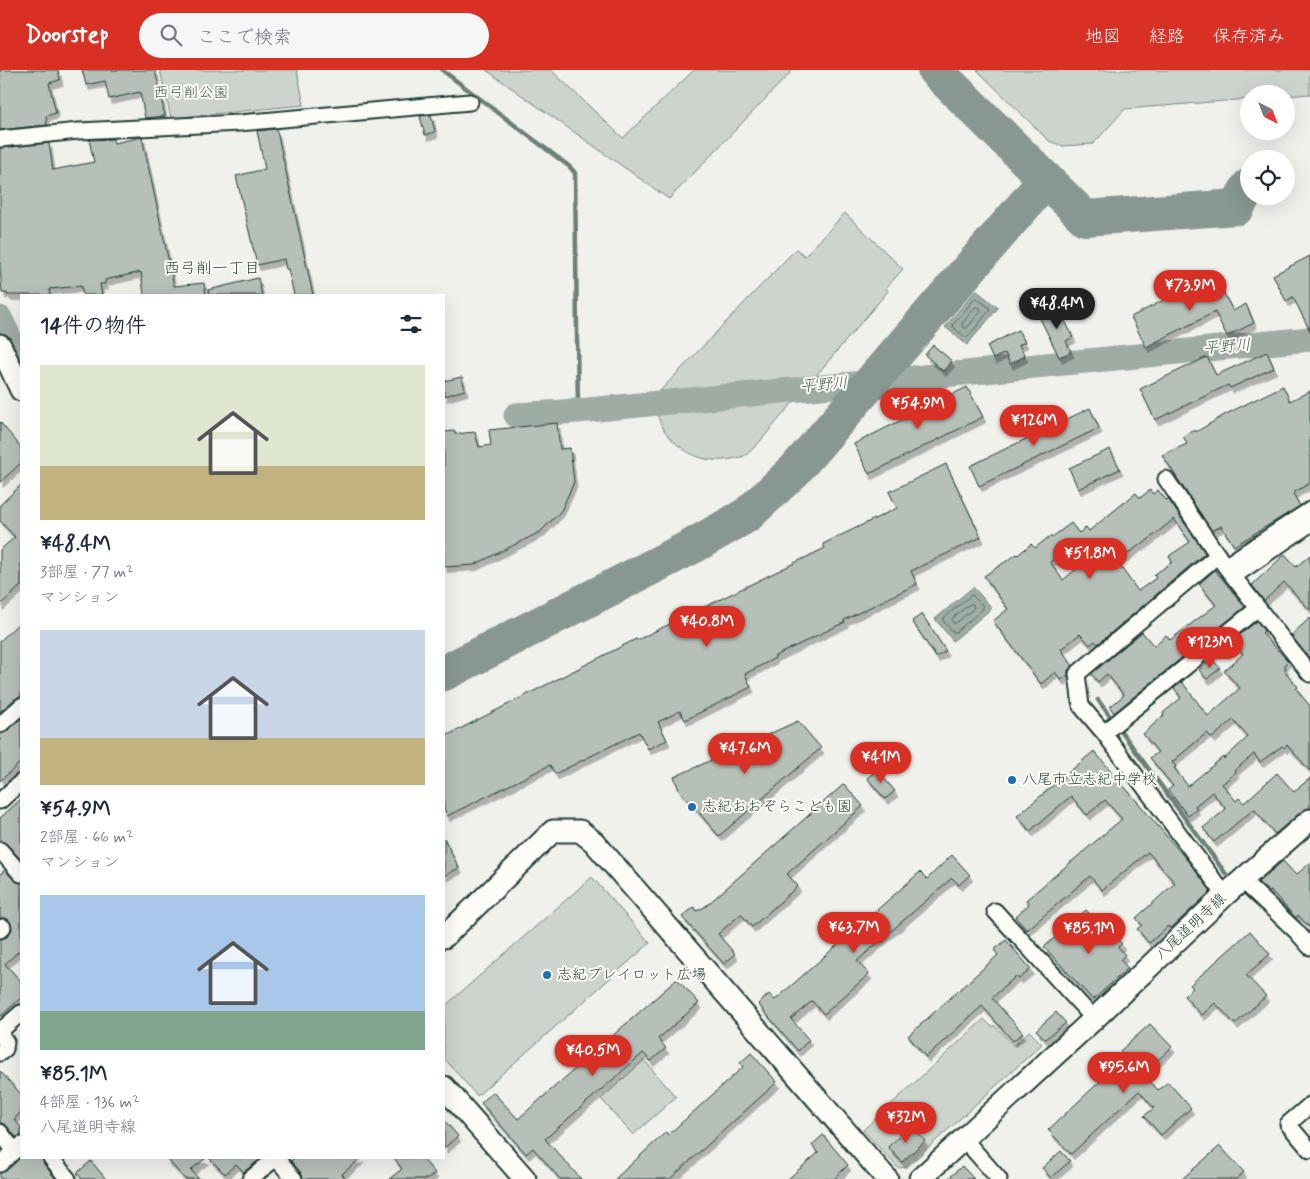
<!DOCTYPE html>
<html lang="ja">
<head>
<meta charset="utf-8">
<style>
	:root { --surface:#fff; --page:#f6f6f7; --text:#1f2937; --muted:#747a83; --accent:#d93025 }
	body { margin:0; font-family:Mynerve,"Klee One",sans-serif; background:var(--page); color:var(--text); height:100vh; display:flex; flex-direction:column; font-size:19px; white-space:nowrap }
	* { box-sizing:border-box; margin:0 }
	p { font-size:16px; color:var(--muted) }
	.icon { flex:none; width:28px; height:28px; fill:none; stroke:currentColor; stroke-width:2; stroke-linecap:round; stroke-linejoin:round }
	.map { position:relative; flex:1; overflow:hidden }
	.drawer { position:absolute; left:20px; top:224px; width:425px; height:865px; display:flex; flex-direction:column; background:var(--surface); border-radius:0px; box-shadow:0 5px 20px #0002 }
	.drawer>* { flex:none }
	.needle { width:32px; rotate:138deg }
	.controls { position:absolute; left:1240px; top:15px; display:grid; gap:10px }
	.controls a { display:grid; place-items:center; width:55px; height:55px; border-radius:50%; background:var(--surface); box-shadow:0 5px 20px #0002; font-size:25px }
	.price { position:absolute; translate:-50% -42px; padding:0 11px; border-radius:18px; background:var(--accent); color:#fff; font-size:16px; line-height:32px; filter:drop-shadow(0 1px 2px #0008) }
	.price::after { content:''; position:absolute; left:50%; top:30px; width:15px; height:11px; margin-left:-8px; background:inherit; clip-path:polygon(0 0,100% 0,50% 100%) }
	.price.selected { background:#222; color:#fff }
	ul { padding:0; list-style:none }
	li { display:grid; align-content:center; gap:10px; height:265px; padding:0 20px }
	li span { display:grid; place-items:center; height:155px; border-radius:0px; color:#555 }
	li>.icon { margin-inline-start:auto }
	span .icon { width:90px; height:90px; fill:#fffc; stroke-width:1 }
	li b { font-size:21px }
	h2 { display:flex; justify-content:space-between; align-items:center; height:60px; padding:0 20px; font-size:21px }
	header { display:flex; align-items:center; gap:30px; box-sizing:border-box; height:70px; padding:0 25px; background:var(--accent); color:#fff }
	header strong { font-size:24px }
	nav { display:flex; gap:28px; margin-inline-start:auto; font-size:18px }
	.search { width:350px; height:45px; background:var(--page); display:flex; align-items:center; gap:12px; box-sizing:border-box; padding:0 18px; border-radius:28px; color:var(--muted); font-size:19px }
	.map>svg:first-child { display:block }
	.green { fill:#cdd3cd; stroke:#768880 }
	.water { fill:#9faca4; stroke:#6c8077 }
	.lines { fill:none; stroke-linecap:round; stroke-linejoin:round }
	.shore { stroke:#526961; stroke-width:1 }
	.stream { stroke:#6c8077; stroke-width:4.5 }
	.river { stroke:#9faca4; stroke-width:25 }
	.taxiway { stroke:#889790; stroke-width:36 }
	.building { fill:#b6bfb8; stroke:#1f3d34; fill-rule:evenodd; filter:url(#shadow) }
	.street-casing { stroke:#1f3d34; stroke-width:19 }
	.secondary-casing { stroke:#1f3d34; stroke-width:25 }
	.street { stroke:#fdfcf7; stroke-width:15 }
	.secondary { stroke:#fdfcf7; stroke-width:21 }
	.poi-dot { fill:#1f6fb2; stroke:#fdfcf7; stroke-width:2 }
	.labels { text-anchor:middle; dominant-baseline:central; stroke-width:4; stroke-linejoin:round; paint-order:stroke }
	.park-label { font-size:15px; fill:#425b53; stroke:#fdfcf7 }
	.poi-label { font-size:15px; fill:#1f3d34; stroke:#fdfcf7; text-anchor:start }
	.street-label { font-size:15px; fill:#1f3d34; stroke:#fdfcf7 }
	.neighbourhood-label { font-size:16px; fill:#1f3d34; stroke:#fdfcf7 }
	.water-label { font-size:16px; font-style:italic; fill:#455e56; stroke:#fdfcf7 }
</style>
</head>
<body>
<header>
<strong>Doorstep</strong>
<div class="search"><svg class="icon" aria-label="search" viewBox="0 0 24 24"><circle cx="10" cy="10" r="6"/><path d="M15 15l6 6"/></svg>ここで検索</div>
<nav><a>地図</a><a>経路</a><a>保存済み</a></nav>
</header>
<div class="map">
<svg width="1310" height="1109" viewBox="0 0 1310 1109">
	<defs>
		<filter id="shadow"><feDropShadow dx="3" dy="5.5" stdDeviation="0" flood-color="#0004"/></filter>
	</defs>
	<rect width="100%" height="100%" fill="#f0f1eb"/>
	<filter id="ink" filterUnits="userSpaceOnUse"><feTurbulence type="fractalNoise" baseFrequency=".02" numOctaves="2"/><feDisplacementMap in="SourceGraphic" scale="10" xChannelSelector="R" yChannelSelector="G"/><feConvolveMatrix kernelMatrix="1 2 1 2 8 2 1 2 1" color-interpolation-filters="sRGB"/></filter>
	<g filter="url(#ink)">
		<path class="green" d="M160 0H297L304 35 171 48Z
			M486 0H551L623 68 694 0H793L669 129Z
			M977 0H1310V24L1286 26V24H1249V29L1125 39 1093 74 1063 76 1049 71Z
			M845 143 903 199 886 218 888 221 756 376C752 379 748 384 744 386 733 390 713 392 702 388 676 381 647 350 659 322L796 179 805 186Z
			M592 807 650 873 477 1026 444 988V937Z
			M984 949 991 956H995L1014 976 1029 961 1042 974 907 1097 898 1098 863 1060Z
			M644 990 676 1027 633 1065 601 1029Z"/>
		<path class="water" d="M976 220 998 238 967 275 945 257Z
			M973 517 992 538 953 571 935 549Z"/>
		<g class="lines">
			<path class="shore" d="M976 228 989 237 990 240 968 267H965L954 258 953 255Z
				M976 237 980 238 981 241 967 258H964L962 254Z
				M972 525 983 536V539L956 562H953L943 551V549Z
				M970 534H973L974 538 956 553H953L952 549Z"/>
			<path class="stream" d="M442 0 570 97 575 103 578 341
				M1098 630 1226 804"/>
			<path class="river" d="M0 248 21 291
				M516 345 578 341 1310 269"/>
			<path class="taxiway" d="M935 0 1085 148 1237 137 1249 116
				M444 603 691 477 747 445 795 400 1046 110"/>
		</g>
		<path class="building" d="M0 0H58L60 10 49 13 56 43 46 46 47 55 0 60Z
			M82 0H155L165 46 145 48 140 22 109 29 105 11 86 15Z
			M431 45 435 62 425 65 420 46Z
			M275 59 277 61 313 225H294L288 199H286L284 189 257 195 236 106 265 99 257 61Z
			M142 67 174 216 204 213 206 225H144L141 202 105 210V214H100L102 225H83L81 216 49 219 50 225H7V223H2L0 198V78L49 73 53 100 94 92 89 70 113 69 114 73Z
			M1310 186V261L1293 227 1286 231 1273 205Z
			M1214 204 1233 241 1246 234 1254 253 1227 266 1215 242 1146 277 1131 247Z
			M258 208 262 225H209L208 220Z
			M1057 235 1073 267 1066 271 1071 282 1059 287 1038 244Z
			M1018 260 1025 272 1019 275 1025 286 1010 294 1005 283 993 289 987 276Z
			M933 275 952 291 943 301 925 285Z
			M1267 282 1274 298 1230 318 1228 315 1155 350 1140 319 1207 287 1216 305Z
			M462 307 465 320 444 326V311Z
			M1283 316 1290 331 1310 321V413L1293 423 1300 436 1234 476 1221 456 1212 461 1162 385 1187 374 1183 366 1195 360 1196 362 1226 344Z
			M967 317 983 347 869 404 854 374Z
			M1090 338 1099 358 979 416 970 396Z
			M0 352 21 377V393L0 412Z
			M557 353 560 379 570 378 574 412 561 441 540 462 474 495 444 497V362L455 361V364L475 362 479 377 491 375 489 360Z
			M1110 379 1120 399 1078 419 1069 398Z
			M946 394 981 467 911 501 917 514 844 550 845 552 775 586V588L745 604 751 617 685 650 680 641 658 652 667 670 648 679 639 662 555 704 550 695 447 746 444 738V667L636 569 637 570 825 478 823 474 897 438 889 422Z
			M21 415V516L0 535V480L15 467 0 451V435Z
			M1150 420 1153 424 1158 420 1166 430 1168 429 1205 483 1098 574 1095 571 1090 575 1080 564 1061 579 1073 596 1068 600V605L1061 610 1055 602 1041 614 993 551 1008 539 984 506 1017 484 1018 485 1031 474 1035 478 1050 466 1051 468 1071 453 1079 463 1086 457 1089 461 1136 423 1140 428ZM1174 449 1190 472 1169 486 1172 492 1154 505 1156 508 1138 521 1117 492 1142 473 1143 474ZM1072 475 1086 491 1063 510 1050 492Z
			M1285 484 1296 497 1310 485V540L1284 512 1264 531 1252 515Z
			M1215 500 1245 537 1210 565 1208 564 1183 585 1184 586 1114 643 1110 637 1124 625 1107 604 1098 612 1091 604 1142 562 1154 576 1166 565 1170 570 1216 535 1199 514Z
			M922 544 946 581 936 587 912 551Z
			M1310 548V589L1291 565Z
			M21 551V627L15 629 0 642V571Z
			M1257 551 1264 561 1262 563 1288 591 1284 595 1286 598 1284 600 1298 617 1296 619 1310 636V701L1287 675 1284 678 1282 676 1260 692 1254 684 1234 701 1236 702 1222 714 1236 731 1239 728 1244 733 1277 703 1294 722 1310 708V738L1302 741 1275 764 1254 739 1214 772 1203 758 1226 739 1212 722 1195 736 1197 739 1188 746 1168 720 1173 716 1150 688 1158 682 1143 664 1164 645 1163 643 1181 628 1174 618 1182 612 1208 646 1240 618 1224 601 1243 584 1232 571ZM1233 650 1248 667 1224 689 1223 687 1188 716 1174 698 1176 697 1172 692 1203 666 1207 663 1212 668Z
			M1212 589 1220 598 1207 609 1199 600Z
			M21 648V692L0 711V664L6 662Z
			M798 651 821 678 719 766 679 720 674 707Z
			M1094 681 1193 797 1211 821 1170 859 1168 856 1149 873 1137 859 1142 855 1136 848 1175 813 1148 782 1102 820 1090 806 1027 860 1015 847 1029 834 1026 830 1122 749 1105 730 1087 745 1071 726 1030 761 1017 746Z
			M877 700 895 721 885 729 867 708Z
			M844 714 863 736 787 804 798 816 752 857 741 844 718 864 735 884 724 894 682 847 694 837 697 841 706 836Z
			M21 729V790L7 774 0 771V748Z
			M444 768 459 798 444 806Z
			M952 785 970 805 959 815 952 808 857 891 869 904 824 944 812 931 791 949 809 970 798 981 758 934 769 924 775 930 920 802 927 809Z
			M1283 791 1296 805 1310 793V858L1298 845 1296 848 1271 821 1269 822 1258 812Z
			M5 800 14 810 21 813V879L5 894 21 911V928L0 947V869L7 867 12 859 9 850 5 848H0V804Z
			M1086 840 1108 864 1110 861 1122 874 1118 877 1125 885 1120 890 1128 898 1093 930 1044 877Z
			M1250 861 1270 884 1246 905 1266 926 1235 954 1215 933 1202 945 1184 926 1193 918 1190 915Z
			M1006 870 1031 899 1019 909 1016 906 992 928 1023 963 1013 971 982 936 926 987 908 966 998 885 994 880Z
			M677 909 699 933 658 969 666 978 651 991 643 983 545 1069 581 1109H560L533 1078 526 1084 481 1033 493 1022 518 1049Z
			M1056 942 1066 953 1045 969 1036 960Z
			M1150 954 1172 977 1143 1004 1158 1020 1168 1012 1191 1038 1161 1065 1144 1046 1154 1038 1139 1021 1071 1084 1048 1060 1126 987 1120 981Z
			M751 983 777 1012 766 1022 670 1109H615L666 1062 668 1065 743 997 740 993Z
			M0 1001 21 1024V1042L14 1049 21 1057V1066L16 1067 7 1056 0 1053Z
			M444 1050 458 1066 444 1078Z
			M911 1056 925 1071 902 1092 888 1077Z
			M823 1065 848 1095 834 1109H788L818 1083 812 1075Z
			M1220 1076 1244 1102 1236 1109H1182Z
			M1061 1081 1070 1091 1051 1108 1042 1098Z
			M21 1087 42 1088 44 1094 56 1109H0V1103L6 1101Z
			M166 1088H206L191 1100 199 1109H185Z
			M209 1088H262L244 1102 236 1094 225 1104Z
			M294 1088H361L342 1104 346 1109H303L301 1103 291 1091Z
			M394 1088H422L435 1103 428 1109H389L402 1099Z
			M91 1091 106 1109H82L77 1103Z
			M962 1096 974 1109H948Z"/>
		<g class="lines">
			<defs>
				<path id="street" d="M0 69 79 61 239 53 470 32
					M1166 409 1225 496 1310 604
					M1218 485 1077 604 1081 636 1104 663 1225 825
					M1225 496 1310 440
					M1234 506 1310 454
					M0 655 21 636
					M1104 663 1258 538
					M0 731 21 712
					M0 780 21 804
					M1242 810 1296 861 1310 877
					M995 841 1094 949
					M0 860 3 857
					M0 961 21 943
					M0 965 6 972 5 979 0 983
					M1310 1035 1288 1054 1310 1080
					M0 1062 14 1080
					M963 1068 999 1109
					M51 1088 68 1109
					M276 1088 294 1109
					M0 1094 21 1075
					M250 1109 276 1088"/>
				<path id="secondary" d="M0 275 21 320
					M444 867 553 761H580L594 772 887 1109
					M444 1017 525 1109
					M920 1109 1094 949 1225 825 1310 750"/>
			</defs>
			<use href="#street" class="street-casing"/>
			<use href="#secondary" class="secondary-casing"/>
			<use href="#street" class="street"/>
			<use href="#secondary" class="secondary"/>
		</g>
	</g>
	<g class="poi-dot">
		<circle cx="1012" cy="710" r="5"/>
		<circle cx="692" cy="737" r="5"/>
		<circle cx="547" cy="905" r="5"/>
	</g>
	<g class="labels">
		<g class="park-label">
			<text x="191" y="23">西弓削公園</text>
		</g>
		<g class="poi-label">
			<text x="1022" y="710">八尾市立志紀中学校</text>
			<text x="702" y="737">志紀おおぞらこども園</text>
			<text x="557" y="905">志紀プレイロット広場</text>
		</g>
		<g class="street-label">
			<text transform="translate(1191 857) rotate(-43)">八尾道明寺線</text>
		</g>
		<g class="neighbourhood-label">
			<text x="212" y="198">西弓削一丁目</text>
		</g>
		<g class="water-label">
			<text transform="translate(1227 277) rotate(-5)">平野川</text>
			<text transform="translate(824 315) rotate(-5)">平野川</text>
		</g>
	</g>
</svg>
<div class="controls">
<a><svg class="needle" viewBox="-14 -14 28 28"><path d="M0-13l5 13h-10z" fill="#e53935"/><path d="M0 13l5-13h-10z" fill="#747a83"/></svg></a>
<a><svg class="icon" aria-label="locate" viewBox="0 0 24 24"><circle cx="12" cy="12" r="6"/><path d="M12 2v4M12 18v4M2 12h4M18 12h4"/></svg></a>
</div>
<b class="price" style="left:1190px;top:242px">¥73.9M</b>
<b class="price selected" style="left:1057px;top:260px">¥48.4M</b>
<b class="price" style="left:918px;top:360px">¥54.9M</b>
<b class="price" style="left:1034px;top:377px">¥126M</b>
<b class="price" style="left:1090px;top:510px">¥51.8M</b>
<b class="price" style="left:707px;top:578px">¥40.8M</b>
<b class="price" style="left:1210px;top:599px">¥123M</b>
<b class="price" style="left:745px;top:705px">¥47.6M</b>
<b class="price" style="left:881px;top:714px">¥41M</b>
<b class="price" style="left:854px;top:884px">¥63.7M</b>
<b class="price" style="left:1089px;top:885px">¥85.1M</b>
<b class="price" style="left:593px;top:1007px">¥40.5M</b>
<b class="price" style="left:1124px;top:1024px">¥95.6M</b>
<b class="price" style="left:906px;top:1074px">¥32M</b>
<section class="drawer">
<h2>14件の物件<svg class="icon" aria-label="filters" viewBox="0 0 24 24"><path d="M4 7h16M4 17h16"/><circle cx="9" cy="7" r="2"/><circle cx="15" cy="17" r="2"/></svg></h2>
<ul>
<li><span style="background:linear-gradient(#dfe7d0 65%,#c2b280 0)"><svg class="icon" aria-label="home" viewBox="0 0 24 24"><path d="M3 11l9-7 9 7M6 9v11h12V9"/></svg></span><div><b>¥48.4M</b><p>3部屋 · 77 m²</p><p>マンション</p></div></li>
<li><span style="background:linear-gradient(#c9d6e8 70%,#c2b280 0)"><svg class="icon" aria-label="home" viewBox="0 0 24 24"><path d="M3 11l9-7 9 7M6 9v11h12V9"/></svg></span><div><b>¥54.9M</b><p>2部屋 · 66 m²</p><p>マンション</p></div></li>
<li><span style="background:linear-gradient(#a9c7e8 75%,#7fa58c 0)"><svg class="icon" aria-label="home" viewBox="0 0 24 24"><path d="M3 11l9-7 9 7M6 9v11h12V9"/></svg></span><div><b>¥85.1M</b><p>4部屋 · 136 m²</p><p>八尾道明寺線</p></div></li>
</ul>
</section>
</div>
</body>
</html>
